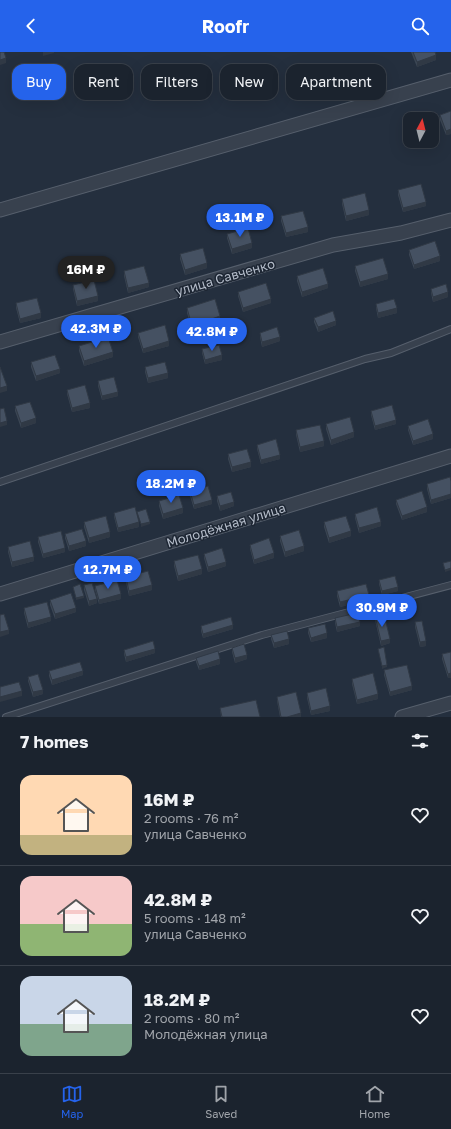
<!DOCTYPE html>
<html lang="en">
<head>
<meta charset="utf-8">
<style>
	:root { --surface:#1b232e; --page:#282f3a; --text:#f1f3f6; --muted:#a0a4aa; --line:#39404a; --accent:#2563eb }
	body { margin:0; font-family:"Golos Text",sans-serif; background:var(--page); color:var(--text); height:100vh; display:flex; flex-direction:column; font-size:15px; white-space:nowrap }
	* { box-sizing:border-box; margin:0 }
	p { font-size:13px; color:var(--muted) }
	.icon { flex:none; width:22px; height:22px; fill:none; stroke:currentColor; stroke-width:2; stroke-linecap:round; stroke-linejoin:round }
	.map { position:relative; height:665px; overflow:hidden }
	.details { display:flex; flex-direction:column; background:var(--surface); flex:1 }
	.details>* { flex:none }
	.hud { position:absolute; left:12px; top:12px; width:427px; height:36px; display:flex; gap:8px }
	.needle { width:26px; rotate:7deg }
	.controls { position:absolute; left:403px; top:60px; display:grid; gap:8px }
	.controls a { display:grid; place-items:center; width:36px; height:36px; border-radius:8px; background:var(--surface); box-shadow:0 4px 16px #0002,0 0 0 1px var(--line); font-size:20px }
	.price { position:absolute; translate:-50% -34px; padding:0 9px; border-radius:14px; background:var(--accent); color:#fff; font-size:13px; line-height:26px; filter:drop-shadow(0 1px 2px #0008) }
	.price::after { content:''; position:absolute; left:50%; top:24px; width:12px; height:9px; margin-left:-6px; background:inherit; clip-path:polygon(0 0,100% 0,50% 100%) }
	.price.active { background:#222; color:#fff }
	ul { padding:0; list-style:none }
	li { display:flex; align-items:center; gap:12px; height:100px; padding:0 20px }
	li+li { border-top:1px solid var(--line) }
	li span { display:grid; place-items:center; flex:none; width:112px; height:80px; border-radius:12px; color:#555 }
	li>.icon { margin-inline-start:auto }
	span .icon { width:48px; height:48px; fill:#fffc; stroke-width:1 }
	li b { font-size:17px }
	h2 { display:flex; justify-content:space-between; align-items:center; height:48px; padding:0 20px; font-size:17px }
	.chip { padding:0 14px; border-radius:12px; background:var(--surface); box-shadow:0 4px 16px #0002,0 0 0 1px var(--line); font-size:14px; line-height:36px }
	.chip.active { background:var(--accent); color:#fff }
	header { display:flex; justify-content:space-between; align-items:center; height:52px; padding:0 20px; background:var(--accent); color:#fff; font-size:18px; font-weight:700 }
	.menu { display:flex; justify-content:space-around; align-items:center; height:56px; border-top:1px solid var(--line); background:var(--surface); font-size:11px; color:var(--muted) }
	.menu a { display:grid; justify-items:center; gap:2px }
	.menu .active { color:var(--accent) }
	.map>svg:first-child { display:block }
	.lines { fill:none; stroke-linecap:round; stroke-linejoin:round }
	.lane-casing { stroke:#565f6c; stroke-width:8 }
	.street-casing { stroke:#565f6c; stroke-width:15 }
	.lane { stroke:#38414e; stroke-width:6 }
	.street { stroke:#38414e; stroke-width:13 }
	.wall { fill:#3b4654 }
	.shaded-wall { fill:#303945 }
	.building { fill:#455162; stroke:#303945 }
	.labels { text-anchor:middle; dominant-baseline:central; stroke-width:3; stroke-linejoin:round; paint-order:stroke }
	.street-label { font-size:13px; fill:#b4bcc9; stroke:#1d2633 }
</style>
</head>
<body>
<header><svg class="icon" aria-label="back" viewBox="0 0 24 24"><path d="M15 5l-7 7 7 7"/></svg>Roofr<svg class="icon" aria-label="search" viewBox="0 0 24 24"><circle cx="10" cy="10" r="6"/><path d="M15 15l6 6"/></svg></header>
<div class="map">
<svg width="451" height="665" viewBox="0 0 451 665">
	<rect width="100%" height="100%" fill="#242f3e"/>
	<g class="lines">
		<defs>
			<path id="lane" d="M0 430 365 307 391 301 451 277
				M6 665 262 583 451 533"/>
			<path id="street" d="M0 158 451 28
				M0 290 333 193 401 181 451 168
				M0 542 451 404
				M402 665 451 651"/>
		</defs>
		<use href="#lane" class="lane-casing"/>
		<use href="#street" class="street-casing"/>
		<use href="#lane" class="lane"/>
		<use href="#street" class="street"/>
	</g>
	<path class="wall" d="M411 0H435L436 8 417 15Z
		M451 59V82L446 83 440 68V63Z
		M398 138 426 154 403 160 398 143Z
		M342 147 369 163 346 169 342 152Z
		M281 164 308 180 286 185 281 169Z
		M227 182 252 196 232 202 227 186Z
		M409 198 440 209 414 217 409 203Z
		M180 202 207 216 185 223 180 207Z
		M355 214 388 227 360 235 355 219Z
		M124 219 149 235 128 241 124 224Z
		M297 224 328 236 302 245 297 229Z
		M73 233 98 249 77 254 73 237Z
		M431 237 448 245 433 250 431 241Z
		M238 240 271 251 243 260 238 244Z
		M16 251 41 266 20 271 16 256Z
		M376 252 397 261 378 266 376 256Z
		M187 256 220 269 192 278 187 261Z
		M314 266 336 273 318 280 314 270Z
		M138 281 169 294 143 301 138 285Z
		M260 281 280 289 262 295 260 285Z
		M79 294 113 305 84 314 79 299Z
		M202 297 222 308 205 312 202 301Z
		M31 310 60 321 36 329 31 315Z
		M145 315 168 326 148 331 145 320Z
		M98 329 118 344 102 348 98 334Z
		M67 338 90 356 72 360 67 342Z
		M15 354 36 371 21 376 15 359Z
		M371 359 396 372 375 378 371 363Z
		M326 372 354 385 331 393 326 377Z
		M408 374 433 387 413 393 408 378Z
		M296 378 324 394 300 400 296 383Z
		M257 393 280 407 261 412 257 397Z
		M228 402 251 415 232 420 228 407Z
		M451 429V446L431 452 427 437V432Z
		M190 439 212 452 194 457 190 444Z
		M217 444 234 454 220 459 217 449Z
		M396 448 427 460 402 468 396 452Z
		M159 449 183 461 163 467 159 454Z
		M114 461 139 475 118 480 114 465Z
		M355 462 381 474 359 481 355 466Z
		M84 470 110 485 89 491 84 475Z
		M324 470 351 484 329 491 324 475Z
		M65 482 86 494 69 499 65 486Z
		M280 484 304 499 285 505 280 489Z
		M38 485 65 500 43 506 38 490Z
		M250 493 274 506 254 512 250 497Z
		M8 495 34 509 12 515 8 500Z
		M204 502 226 514 208 520 204 506Z
		M174 509 202 522 178 529 174 514Z
		M126 525 152 538 129 544 126 530Z
		M379 528 398 539 382 543 379 532Z
		M84 533 97 551 89 554 84 538Z
		M95 534 121 547 99 552 95 538Z
		M337 539 369 548 340 555 337 544Z
		M50 548 76 560 55 567 50 553Z
		M24 556 51 569 28 576 24 561Z
		M375 564 390 591 381 594 375 568Z
		M335 566 360 574 337 580 335 571Z
		M415 570 426 594 420 595 415 575Z
		M201 574 233 577 203 586 201 579Z
		M308 576 327 586 311 590 308 581Z
		M271 583 289 592 274 596 271 587Z
		M232 596 247 607 235 611 232 600Z
		M124 598 155 601 126 610 124 602Z
		M451 600V626H448L442 607V602Z
		M196 606 220 612 199 618 196 610Z
		M384 618 412 638 390 644 384 623Z
		M49 619 83 623 52 633 49 624Z
		M28 625 43 642 33 645 28 629Z
		M352 627 378 647 357 652 352 632Z
		M307 641 330 659 311 663 307 646Z
		M277 645 301 665H280L277 649Z
		M220 656 260 665H221Z"/>
	<path class="shaded-wall" d="M43 0H54V1L43 4Z
		M436 3V8L417 15V10Z
		M6 6V11L0 13V8Z
		M451 77V82L446 83V79Z
		M426 150V154L403 160V156Z
		M369 158V163L346 169V164Z
		M308 175V180L286 185V181Z
		M252 191V196L232 202V197Z
		M440 204V209L414 217V213Z
		M207 211V216L185 223V218Z
		M388 222V227L360 235V230Z
		M149 231V235L128 241V236Z
		M328 232V236L302 245V240Z
		M448 240V245L433 250V245Z
		M98 244V249L77 254V249Z
		M271 247V251L243 260V256Z
		M397 256V261L378 266V261Z
		M41 261V266L20 271V267Z
		M220 264V269L192 278V274Z
		M336 269V273L318 280V275Z
		M280 285V289L262 295V290Z
		M169 289V294L143 301V297Z
		M113 300V305L84 314V309Z
		M222 303V308L205 312V308Z
		M60 317V321L36 329V324Z
		M168 321V326L148 331V326Z
		M7 334V339L0 341V336Z
		M118 340V344L102 348V344Z
		M90 351V356L72 360V356Z
		M36 366V371L21 376V371Z
		M396 368V372L375 378V374Z
		M7 369V373L0 375V371Z
		M354 380V385L331 393V388Z
		M433 382V387L413 393V389Z
		M324 389V394L300 400V395Z
		M280 403V407L261 412V408Z
		M251 410V415L232 420V415Z
		M451 442V446L431 452V448Z
		M212 448V452L194 457V453Z
		M234 450V454L220 459V454Z
		M427 455V460L402 468V464Z
		M183 456V461L163 467V462Z
		M139 470V475L118 480V476Z
		M150 470V472L141 475V472Z
		M381 470V474L359 481V476Z
		M351 479V484L329 491V486Z
		M110 480V485L89 491V486Z
		M86 489V494L69 499V494Z
		M304 494V499L285 505V500Z
		M65 496V500L43 506V502Z
		M274 501V506L254 512V508Z
		M34 505V509L12 515V510Z
		M226 510V514L208 520V515Z
		M451 516V518L445 520V518Z
		M202 517V522L178 529V524Z
		M152 533V538L129 544V539Z
		M398 535V539L382 543V539Z
		M121 542V547L99 552V548Z
		M369 543V548L340 555V550Z
		M84 544V546L76 548V546Z
		M97 547V551L89 554V549Z
		M76 556V560L55 567V562Z
		M51 565V569L28 576V571Z
		M360 570V574L337 580V575Z
		M233 573V577L203 586V582Z
		M9 578V582L0 585V580Z
		M327 581V586L311 590V586Z
		M289 587V592L274 596V591Z
		M390 587V591L381 594V589Z
		M426 589V594L420 595V590Z
		M155 597V601L126 610V605Z
		M247 603V607L235 611V606Z
		M220 607V612L199 618V614Z
		M387 613V615L382 617V614Z
		M83 619V623L52 633V628Z
		M451 621V626H448V622Z
		M412 634V638L390 644V640Z
		M43 638V642L33 645V640Z
		M22 639V644L0 650V645Z
		M378 642V647L357 652V648Z
		M330 654V659L311 663V659Z
		M301 661V665H287Z"/>
	<path class="building" d="M0 0H4L6 6 0 8Z
		M413 0H435L436 3 417 10Z
		M451 59V77L446 79 440 63Z
		M421 132 426 150 403 156 398 138Z
		M365 141 369 158 346 164 342 147Z
		M303 159 308 175 286 181 281 164Z
		M248 176 252 191 232 197 227 182Z
		M435 189 440 204 414 213 409 198Z
		M203 196 207 211 185 218 180 202Z
		M383 206 388 222 360 230 355 214Z
		M144 214 149 231 128 236 124 219Z
		M323 216 328 232 302 240 297 224Z
		M94 228 98 244 77 249 73 233Z
		M266 231 271 247 243 256 238 240Z
		M446 232 448 240 433 245 431 237Z
		M37 246 41 261 20 267 16 251Z
		M215 247 220 264 192 274 187 256Z
		M394 247 397 256 378 261 376 252Z
		M333 259 336 269 318 275 314 266Z
		M165 273 169 289 143 297 138 281Z
		M277 275 280 285 262 290 260 281Z
		M108 285 113 300 84 309 79 294Z
		M219 293 222 303 205 308 202 297Z
		M55 303 60 317 36 324 31 310Z
		M165 310 168 321 148 326 145 315Z
		M0 315 7 334 0 336Z
		M114 325 118 340 102 344 98 329Z
		M85 333 90 351 72 356 67 338Z
		M30 350 36 366 21 371 15 354Z
		M392 353 396 368 375 374 371 359Z
		M4 356 7 369 0 371V357Z
		M350 365 354 380 331 388 326 372Z
		M428 367 433 382 413 389 408 374Z
		M320 373 324 389 300 395 296 378Z
		M276 387 280 403 261 408 257 393Z
		M247 397 251 410 232 415 228 402Z
		M450 425 451 429V442L431 448 427 432Z
		M208 434 212 448 194 453 190 439Z
		M422 439 427 455 402 464 396 448Z
		M231 440 234 450 220 454 217 444Z
		M179 443 183 456 163 462 159 449Z
		M135 455 139 470 118 476 114 461Z
		M377 455 381 470 359 476 355 462Z
		M146 457 150 470 141 472 137 460Z
		M106 464 110 480 89 486 84 470Z
		M346 464 351 479 329 486 324 470Z
		M82 477 86 489 69 494 65 482Z
		M299 478 304 494 285 500 280 484Z
		M61 479 65 496 43 502 38 485Z
		M269 486 274 501 254 508 250 493Z
		M30 489 34 505 12 510 8 495Z
		M222 496 226 510 208 515 204 502Z
		M198 503 202 517 178 524 174 509Z
		M451 509V516L445 518 443 511Z
		M148 519 152 533 129 539 126 525Z
		M395 524 398 535 382 539 379 528Z
		M117 528 121 542 99 548 95 534Z
		M92 531 97 547 89 549 84 533Z
		M80 532 84 544 76 546 73 535Z
		M366 532 369 543 340 550 337 539Z
		M71 541 76 556 55 562 50 548Z
		M47 550 51 565 28 571 24 556Z
		M357 561 360 570 337 575 335 566Z
		M4 562 9 578 0 580V563Z
		M384 562 390 587 381 589 375 564Z
		M231 565 233 573 203 582 201 574Z
		M422 569 426 589 420 590 415 570Z
		M325 572 327 581 311 586 308 576Z
		M287 579 289 587 274 591 271 583Z
		M153 589 155 597 126 605 124 598Z
		M244 592 247 603 235 606 232 596Z
		M384 595 387 613 382 614 378 597Z
		M218 599 220 607 199 614 196 606Z
		M451 600V621L448 622 442 602Z
		M80 610 83 619 52 628 49 619Z
		M407 613 412 634 390 640 384 618Z
		M373 621 378 642 357 648 352 627Z
		M38 622 43 638 33 640 28 625Z
		M19 630 22 639 0 645V635Z
		M326 636 330 654 311 659 307 641Z
		M296 640 301 661 287 665H281L277 645Z
		M256 648 260 665H222L220 656Z"/>
	<g class="labels">
		<g class="street-label">
			<text transform="translate(225 225) rotate(-16)">улица Савченко</text>
			<text transform="translate(226 473) rotate(-17)">Молодёжная улица</text>
		</g>
	</g>
</svg>
<div class="controls">
<a><svg class="needle" viewBox="-14 -14 28 28"><path d="M0-13l5 13h-10z" fill="#e53935"/><path d="M0 13l5-13h-10z" fill="#a0a4aa"/></svg></a>
</div>
<b class="price" style="left:240px;top:186px">13.1M ₽</b>
<b class="price active" style="left:86px;top:238px">16M ₽</b>
<b class="price" style="left:96px;top:297px">42.3M ₽</b>
<b class="price" style="left:212px;top:300px">42.8M ₽</b>
<b class="price" style="left:171px;top:452px">18.2M ₽</b>
<b class="price" style="left:108px;top:538px">12.7M ₽</b>
<b class="price" style="left:382px;top:576px">30.9M ₽</b>
<div class="hud">
<a class="chip active">Buy</a>
<a class="chip">Rent</a>
<a class="chip">Filters</a>
<a class="chip">New</a>
<a class="chip">Apartment</a>
</div>
</div>
<section class="details">
<h2>7 homes<svg class="icon" aria-label="filters" viewBox="0 0 24 24"><path d="M4 7h16M4 17h16"/><circle cx="9" cy="7" r="2"/><circle cx="15" cy="17" r="2"/></svg></h2>
<ul>
<li><span style="background:linear-gradient(#ffd9b3 75%,#c2b280 0)"><svg class="icon" aria-label="home" viewBox="0 0 24 24"><path d="M3 11l9-7 9 7M6 9v11h12V9"/></svg></span><div><b>16M ₽</b><p>2 rooms · 76 m²</p><p>улица Савченко</p></div><svg class="icon" aria-label="heart" viewBox="0 0 24 24"><path d="M12 20l-8-8c-3-5 5-10 8-4 3-6 11-1 8 4z"/></svg></li>
<li><span style="background:linear-gradient(#f6c9c9 60%,#8fb573 0)"><svg class="icon" aria-label="home" viewBox="0 0 24 24"><path d="M3 11l9-7 9 7M6 9v11h12V9"/></svg></span><div><b>42.8M ₽</b><p>5 rooms · 148 m²</p><p>улица Савченко</p></div><svg class="icon" aria-label="heart" viewBox="0 0 24 24"><path d="M12 20l-8-8c-3-5 5-10 8-4 3-6 11-1 8 4z"/></svg></li>
<li><span style="background:linear-gradient(#c9d6e8 60%,#7fa58c 0)"><svg class="icon" aria-label="home" viewBox="0 0 24 24"><path d="M3 11l9-7 9 7M6 9v11h12V9"/></svg></span><div><b>18.2M ₽</b><p>2 rooms · 80 m²</p><p>Молодёжная улица</p></div><svg class="icon" aria-label="heart" viewBox="0 0 24 24"><path d="M12 20l-8-8c-3-5 5-10 8-4 3-6 11-1 8 4z"/></svg></li>
</ul>
</section>
<nav class="menu">
<a class="active"><svg class="icon" aria-label="map" viewBox="0 0 24 24"><path d="M3 6l6-2 6 2 6-2v14l-6 2-6-2-6 2zM9 4v14M15 6v14"/></svg>Map</a>
<a><svg class="icon" aria-label="saved" viewBox="0 0 24 24"><path d="M7 4h10v16l-5-4-5 4z"/></svg>Saved</a>
<a><svg class="icon" aria-label="home" viewBox="0 0 24 24"><path d="M3 11l9-7 9 7M6 9v11h12V9"/></svg>Home</a>
</nav>
</body>
</html>
